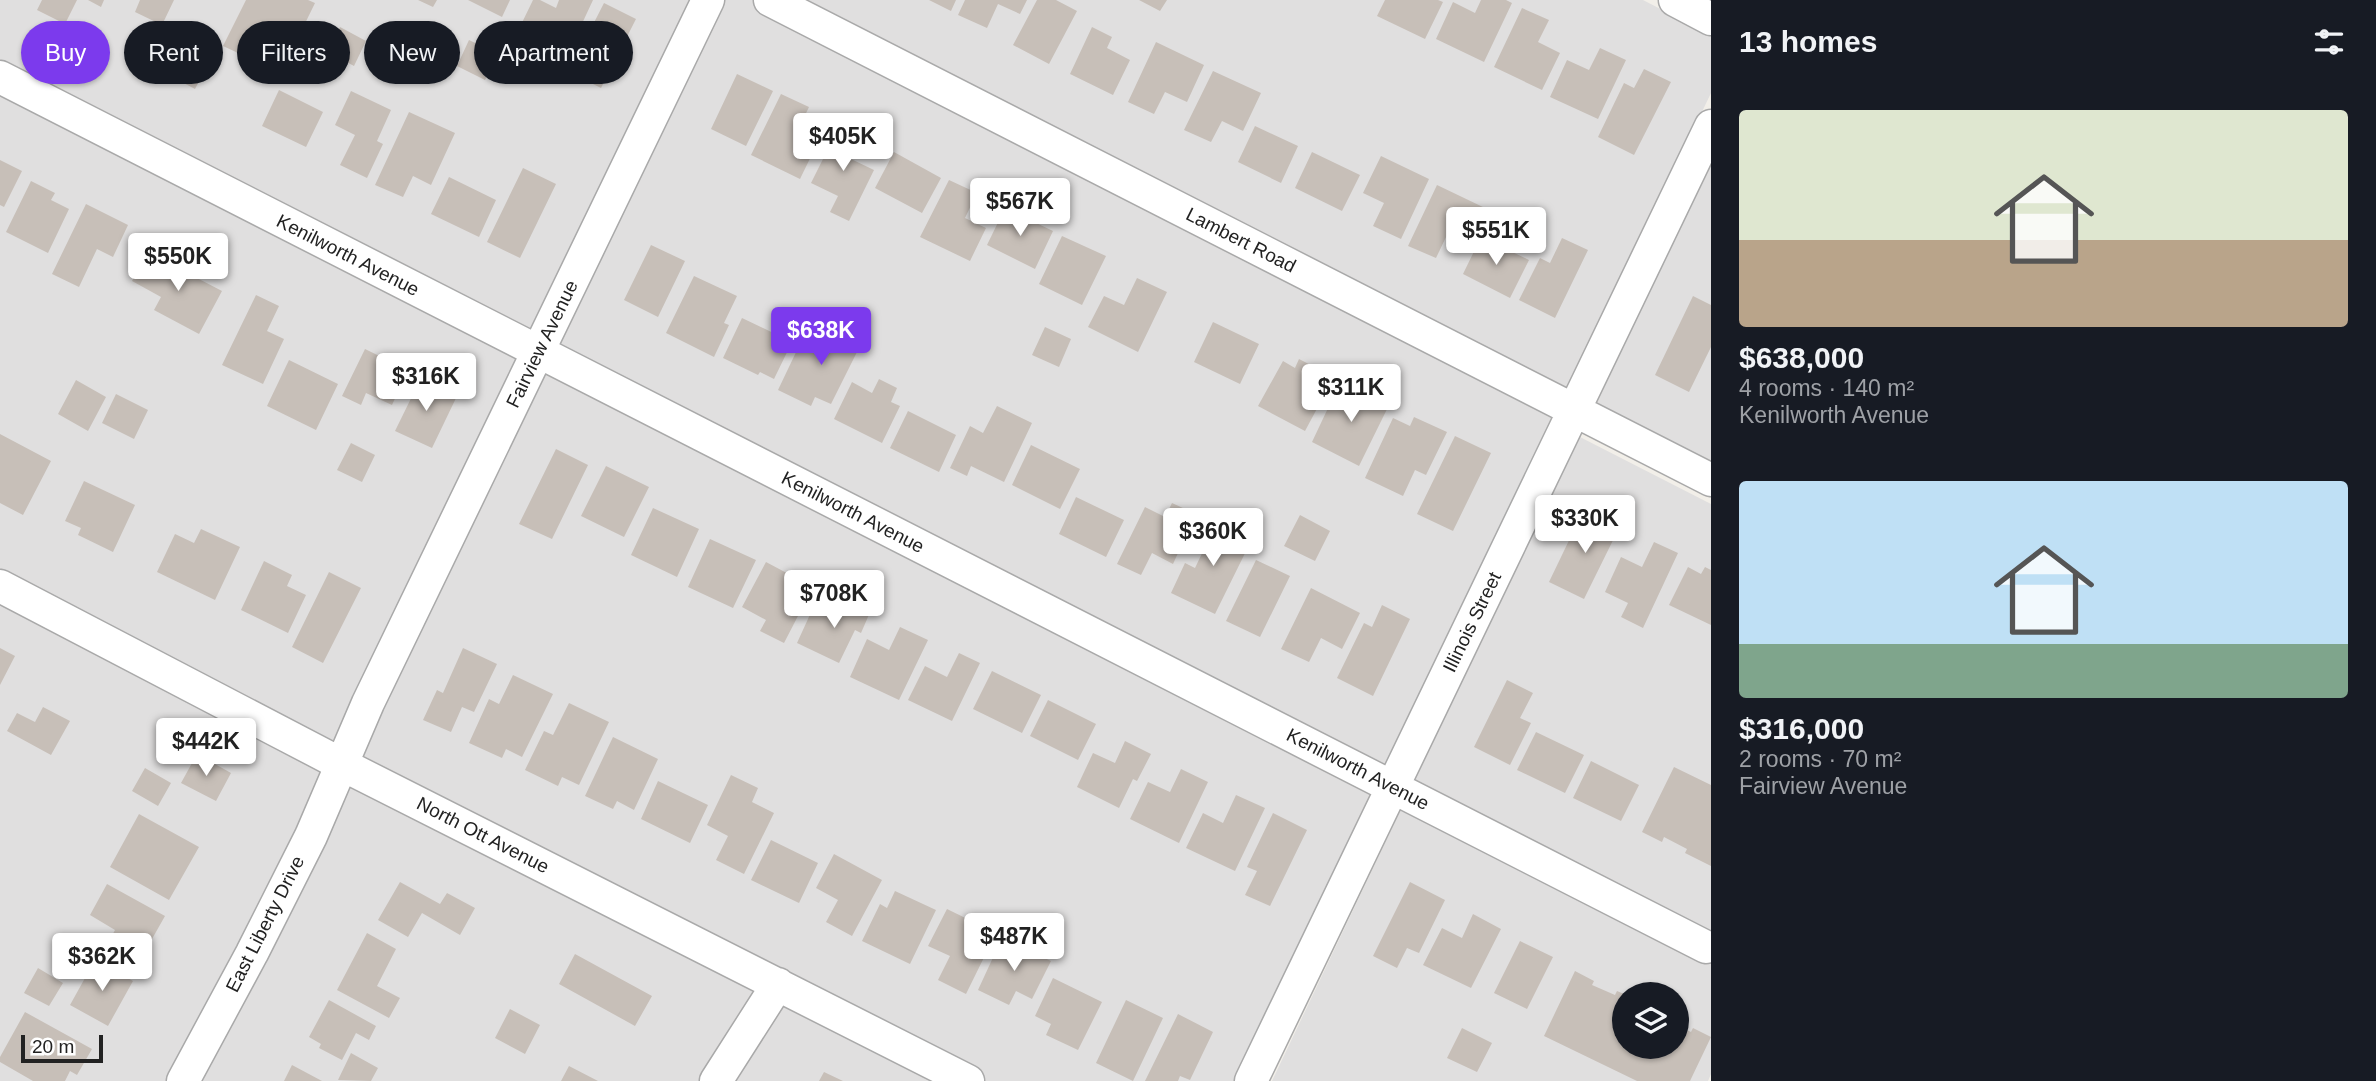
<!DOCTYPE html>
<html lang="en">
<head>
<meta charset="utf-8">
<style>
	:root { --surface:#171b24; --page:#20242c; --text:#f1f3f6; --muted:#9ea1a6; --accent:#7c3aed }
	body { margin:0; font-family:Helvetica,sans-serif; background:var(--page); color:var(--text); height:100vh; display:flex; flex-direction:column; font-size:26px; white-space:nowrap }
	* { box-sizing:border-box; margin:0 }
	p { font-size:23px; color:var(--muted) }
	.icon { flex:none; width:38px; height:38px; fill:none; stroke:currentColor; stroke-width:2; stroke-linecap:round; stroke-linejoin:round }
	.map { position:relative; flex:1; overflow:hidden }
	.side { display:flex; flex-direction:column; background:var(--surface); width:665px }
	.side>* { flex:none }
	.guide { position:absolute; left:21px; top:21px; width:665px; height:63px; display:flex; gap:14px }
	.buttons { position:absolute; left:1612px; top:982px; display:grid; gap:14px }
	.buttons a { display:grid; place-items:center; width:77px; height:77px; border-radius:50%; background:var(--surface); box-shadow:0 2px 5px #0004; font-size:35px }
	.scale { position:absolute; left:21px; bottom:18px; width:82px; box-sizing:border-box; padding-left:7px; border:4px solid #222; border-top:0; font-size:19px; line-height:24px; white-space:nowrap; color:#222; -webkit-text-stroke:5px #fff; paint-order:stroke }
	.price { position:absolute; translate:-50% -60px; padding:0 16px; border-radius:7px; background:#fff; color:#222; font-size:23px; line-height:46px; filter:drop-shadow(0 2px 4px #0008) }
	.price::after { content:''; position:absolute; left:50%; top:42px; width:21px; height:16px; margin-left:-10px; background:inherit; clip-path:polygon(0 0,100% 0,50% 100%) }
	.price.on { background:var(--accent); color:#fff }
	ul { padding:0; list-style:none }
	li { display:grid; align-content:center; gap:14px; height:371px; padding:0 28px }
	li span { display:grid; place-items:center; height:217px; border-radius:7px; color:#555 }
	li>.icon { margin-inline-start:auto }
	span .icon { width:126px; height:126px; fill:#fffc; stroke-width:1 }
	li b { font-size:30px }
	h2 { display:flex; justify-content:space-between; align-items:center; height:84px; padding:0 28px; font-size:30px }
	.chip { padding:0 24px; border-radius:32px; background:var(--surface); box-shadow:0 2px 5px #0004; font-size:24px; line-height:63px }
	.chip.on { background:var(--accent); color:#fff }
	main { display:flex; flex:1; min-height:0 }
	.map>svg:first-child { display:block }
	.residential { fill:#e0dfdf; fill-rule:evenodd }
	.building { fill:#c7bfb8 }
	.lines { fill:none; stroke-linecap:round; stroke-linejoin:round }
	.minor-casing { stroke:#a9a9a9; stroke-width:35 }
	.minor { stroke:#fff; stroke-width:32 }
	.labels { text-anchor:middle; dominant-baseline:central; stroke-width:5; stroke-linejoin:round; paint-order:stroke }
	.street-label { font-size:19px; fill:#222; stroke:#fff }
</style>
</head>
<body>
<main>
<div class="map">
<svg width="1711" height="1081" viewBox="0 0 1711 1081">
	<rect width="100%" height="100%" fill="#f2efe9"/>
	<path class="residential" d="M0 0H1643L1711 35V93L1237 1081H0Z
		M1711 162V464L1593 404Z
		M1578 436 1711 504V1074L1708 1081H1272ZM1624 994H1676V1046H1624Z"/>
	<path class="building" d="M42 0H77L65 24 37 10Z
		M88 0H104L101 7Z
		M140 0H174L162 25 135 12Z
		M246 0H308L315 3 294 46 279 39 266 66 223 46Z
		M418 0H437L433 7Z
		M468 0H510L502 17Z
		M533 0H540L556 8 559 0H593L566 58 546 49 540 62 518 52 524 39 516 35Z
		M929 0H956L951 11Z
		M965 0H1027L1020 14 998 4 987 28 958 15Z
		M1037 0H1056L1077 11 1049 64 1013 45Z
		M1139 0H1167L1160 11Z
		M1385 0H1438L1443 2 1425 39 1377 16Z
		M1481 0H1506L1512 3 1484 62 1436 39 1453 2 1475 13Z
		M604 3 636 19 601 88 579 77 587 61 577 56Z
		M1522 8 1549 20 1538 42 1560 53 1542 90 1494 67Z
		M340 27 366 41 354 66 328 52Z
		M1092 27 1112 37 1107 48 1130 60 1113 95 1070 74Z
		M469 40 498 54 485 80 457 66Z
		M1156 42 1204 65 1187 102 1165 92 1154 114 1128 102Z
		M177 48 208 64 195 89 163 72Z
		M1600 48 1626 60 1598 119 1550 97 1567 60 1589 70Z
		M1644 69 1671 82 1634 155 1598 137 1624 83 1634 88Z
		M1213 71 1261 93 1243 131 1222 121 1211 142 1184 130Z
		M737 74 773 91 746 146 711 129Z
		M279 90 323 112 306 147 262 126Z
		M351 91 391 110 377 141 383 144 367 178 340 165 355 135 335 125Z
		M781 94 809 107 797 132 818 142 800 179 751 155Z
		M409 112 455 133 431 185 413 176 403 197 375 185Z
		M840 125 863 136 851 159 874 170 849 221 830 212 838 196 811 183Z
		M1255 126 1298 146 1281 183 1238 162Z
		M894 152 941 178 922 213 875 188Z
		M1312 152 1360 175 1342 211 1295 188Z
		M1381 156 1429 179 1401 239 1373 226 1384 203 1363 193Z
		M0 160 22 171 4 207 0 205Z
		M523 168 556 184 520 258 487 242Z
		M449 177 496 200 479 237 431 214Z
		M949 180 977 193 965 218 986 228 970 261 920 237Z
		M31 181 55 193 51 200 69 209 48 253 6 232Z
		M1437 185 1485 208 1467 245 1447 235 1436 258 1408 246Z
		M86 204 128 225 113 257 97 249 79 287 52 274Z
		M1005 208 1053 231 1035 269 987 245Z
		M1062 236 1106 256 1082 305 1039 284Z
		M1481 237 1529 260 1510 298 1463 274Z
		M1562 238 1588 250 1555 318 1519 300 1540 258 1550 263Z
		M651 245 685 261 658 317 624 300Z
		M147 252 222 291 199 334 154 310 161 297 132 281Z
		M694 276 737 296 724 323 729 325 714 357 666 333Z
		M1137 278 1167 292 1138 352 1088 327 1104 296 1124 305Z
		M256 295 279 306 267 331 284 339 263 384 222 365Z
		M1693 296 1711 305V347L1689 392 1655 375Z
		M742 318 792 342 774 379 760 372 758 375 723 358Z
		M1213 322 1259 344 1240 384 1194 362Z
		M822 323 862 342 831 404 815 397 811 406 778 390 798 348 807 353Z
		M1045 327 1071 339 1059 367 1032 355Z
		M365 349 408 370 392 405 366 393 361 405 342 396Z
		M1299 359 1334 377 1305 431 1258 406 1283 361 1295 368Z
		M289 360 338 384 316 430 267 406Z
		M421 378 457 396 432 448 395 431Z
		M879 379 897 388 891 402 900 406 882 443 834 419 852 382 872 393Z
		M76 380 106 397 88 431 58 414Z
		M1358 387 1390 403 1359 466 1312 442 1337 389 1353 397Z
		M116 394 148 410 134 439 102 423Z
		M997 406 1032 423 1004 482 971 466 967 476 950 468 970 426 983 433Z
		M908 411 956 435 939 472 890 448Z
		M1414 417 1447 432 1426 475 1415 470 1403 496 1365 478 1393 418 1410 426Z
		M0 434 51 461 23 515 0 503Z
		M1455 436 1491 453 1453 531 1417 514Z
		M351 443 375 455 362 482 337 470Z
		M1031 445 1080 469 1060 509 1012 485Z
		M556 449 588 465 552 539 519 524Z
		M606 466 649 487 624 537 581 516Z
		M84 481 135 505 113 552 78 535 81 528 65 521Z
		M1076 497 1124 520 1106 557 1059 534Z
		M1172 503 1196 514 1173 564 1152 553 1141 575 1117 564 1145 507 1165 517Z
		M653 508 699 529 677 577 631 555Z
		M1593 510 1621 524 1584 599 1549 582 1574 530 1581 534Z
		M1300 515 1330 531 1315 561 1284 546Z
		M1218 520 1253 537 1215 614 1171 593 1185 563 1195 568Z
		M201 529 240 547 215 600 157 572 175 534 194 543Z
		M710 539 756 560 733 608 688 587Z
		M1654 542 1678 553 1643 628 1621 617 1628 603 1605 592 1621 557 1642 567Z
		M1256 560 1290 576 1260 637 1226 621Z
		M264 561 292 575 287 586 306 595 288 633 241 610Z
		M766 562 813 587 784 643 760 631 766 620 742 607Z
		M1688 567 1701 574 1705 567 1711 570V625L1669 605Z
		M329 572 361 588 323 663 292 647Z
		M1311 588 1360 613 1342 649 1321 638 1309 662 1281 649Z
		M846 598 871 610 861 633 855 630 839 663 797 643 813 608 836 618Z
		M1382 605 1410 619 1373 696 1337 678 1364 623 1372 627Z
		M900 627 928 640 899 700 850 677 867 639 889 650Z
		M0 648 15 656 0 685Z
		M463 648 497 664 474 712 462 707 451 732 423 720 437 690 443 693Z
		M959 653 980 663 952 721 908 700 925 666 947 677Z
		M992 671 1041 695 1022 733 973 709Z
		M513 675 553 694 522 757 506 749 502 758 469 743 489 699 499 704Z
		M1507 680 1533 693 1520 718 1531 723 1510 765 1474 747Z
		M1048 700 1096 724 1078 760 1030 736Z
		M569 703 609 722 579 785 562 777 558 786 525 770 544 731 553 735Z
		M43 707 70 721 51 755 7 731 17 713 35 722Z
		M1536 732 1584 755 1565 793 1517 770Z
		M613 737 658 759 634 810 617 801 613 809 585 796Z
		M1125 741 1151 754 1137 781 1133 779 1119 808 1077 787 1093 753 1115 763Z
		M197 754 231 773 216 801 181 783Z
		M1591 761 1639 785 1621 821 1573 798Z
		M1674 767 1711 785V866L1685 853 1687 849 1664 837 1662 842 1642 832Z
		M145 768 171 783 158 806 132 791Z
		M1181 769 1208 782 1179 843 1130 819 1148 782 1170 792Z
		M731 775 758 788 752 802 774 813 744 874 716 860 728 836 707 825Z
		M658 781 708 805 690 843 641 819Z
		M1236 795 1265 808 1235 871 1186 848 1203 813 1223 823Z
		M1273 813 1307 830 1270 906 1245 895 1257 871 1247 867Z
		M139 814 199 847 169 900 110 867Z
		M771 840 818 863 799 903 751 880Z
		M834 854 882 880 852 936 826 922 838 900 816 888Z
		M400 882 440 904 447 893 475 908 460 935 422 913 408 937 378 920Z
		M1410 882 1445 900 1419 953 1407 948 1397 968 1373 956Z
		M107 884 165 916 135 969 103 952 115 930 90 915Z
		M895 891 936 910 910 964 862 941 880 904 887 908Z
		M947 909 996 933 966 994 938 980 950 956 928 946Z
		M1473 914 1501 929 1471 988 1423 965 1442 928 1462 938Z
		M367 933 396 949 377 986 400 998 389 1018 337 990Z
		M1002 938 1051 961 1032 999 1016 991 1009 1005 978 990Z
		M1520 941 1553 957 1527 1009 1494 993Z
		M575 954 652 996 635 1026 559 984Z
		M95 960 133 981 108 1026 70 1005Z
		M38 968 63 983 49 1006 24 993Z
		M1575 971 1594 981 1592 985 1615 995 1617 991 1624 994V1046H1676V1025L1691 1032 1693 1028 1711 1037 1690 1081H1637L1544 1036Z
		M1053 978 1102 1002 1078 1050 1046 1035 1051 1024 1035 1016Z
		M329 1000 376 1026 369 1040 356 1033 342 1060 319 1048 321 1044 309 1037Z
		M1126 1000 1163 1018 1133 1081 1096 1063Z
		M510 1009 540 1025 525 1054 495 1038Z
		M25 1012 92 1049 77 1075 70 1071 65 1081H33L0 1062V1057Z
		M1178 1014 1213 1032 1190 1080 1180 1076 1178 1081H1145Z
		M1462 1028 1492 1043 1477 1072 1447 1058Z
		M351 1053 378 1068 371 1081 338 1080Z
		M292 1065 322 1081H284Z
		M569 1066 598 1081H561Z
		M824 1072 843 1081H819Z"/>
	<g class="lines">
		<defs>
			<path id="minor" d="M770 0 1711 480
				M1675 0 1711 19
				M0 77 1706 947
				M0 586 341 764 968 1081
				M183 1081 252 953 311 836 368 703 708 0
				M716 1081 778 984
				M1251 1081 1711 126"/>
		</defs>
		<use href="#minor" class="minor-casing"/>
		<use href="#minor" class="minor"/>
	</g>
	<g class="labels">
		<g class="street-label">
			<text transform="translate(1241 240) rotate(27)">Lambert Road</text>
			<text transform="translate(348 255) rotate(27)">Kenilworth Avenue</text>
			<text transform="translate(542 344) rotate(-64)">Fairview Avenue</text>
			<text transform="translate(853 512) rotate(27)">Kenilworth Avenue</text>
			<text transform="translate(1472 622) rotate(-64)">Illinois Street</text>
			<text transform="translate(1358 769) rotate(27)">Kenilworth Avenue</text>
			<text transform="translate(483 835) rotate(27)">North Ott Avenue</text>
			<text transform="translate(265 924) rotate(-63)">East Liberty Drive</text>
		</g>
	</g>
</svg>
<div class="buttons">
<a><svg class="icon" aria-label="layers" viewBox="0 0 24 24"><path d="M12 4l9 5-9 5-9-5zM3 14l9 5 9-5"/></svg></a>
</div>
<div class="scale">20 m</div>
<b class="price" style="left:843px;top:173px">$405K</b>
<b class="price" style="left:1020px;top:238px">$567K</b>
<b class="price" style="left:1496px;top:267px">$551K</b>
<b class="price" style="left:178px;top:293px">$550K</b>
<b class="price on" style="left:821px;top:367px">$638K</b>
<b class="price" style="left:426px;top:413px">$316K</b>
<b class="price" style="left:1351px;top:424px">$311K</b>
<b class="price" style="left:1585px;top:555px">$330K</b>
<b class="price" style="left:1213px;top:568px">$360K</b>
<b class="price" style="left:834px;top:630px">$708K</b>
<b class="price" style="left:206px;top:778px">$442K</b>
<b class="price" style="left:1014px;top:973px">$487K</b>
<b class="price" style="left:102px;top:993px">$362K</b>
<div class="guide">
<a class="chip on">Buy</a>
<a class="chip">Rent</a>
<a class="chip">Filters</a>
<a class="chip">New</a>
<a class="chip">Apartment</a>
</div>
</div>
<section class="side">
<h2>13 homes<svg class="icon" aria-label="filters" viewBox="0 0 24 24"><path d="M4 7h16M4 17h16"/><circle cx="9" cy="7" r="2"/><circle cx="15" cy="17" r="2"/></svg></h2>
<ul>
<li><span style="background:linear-gradient(#dfe7d0 60%,#b9a48a 0)"><svg class="icon" aria-label="home" viewBox="0 0 24 24"><path d="M3 11l9-7 9 7M6 9v11h12V9"/></svg></span><div><b>$638,000</b><p>4 rooms · 140 m²</p><p>Kenilworth Avenue</p></div></li>
<li><span style="background:linear-gradient(#bfe0f5 75%,#7fa58c 0)"><svg class="icon" aria-label="home" viewBox="0 0 24 24"><path d="M3 11l9-7 9 7M6 9v11h12V9"/></svg></span><div><b>$316,000</b><p>2 rooms · 70 m²</p><p>Fairview Avenue</p></div></li>
</ul>
</section>
</main>
</body>
</html>
